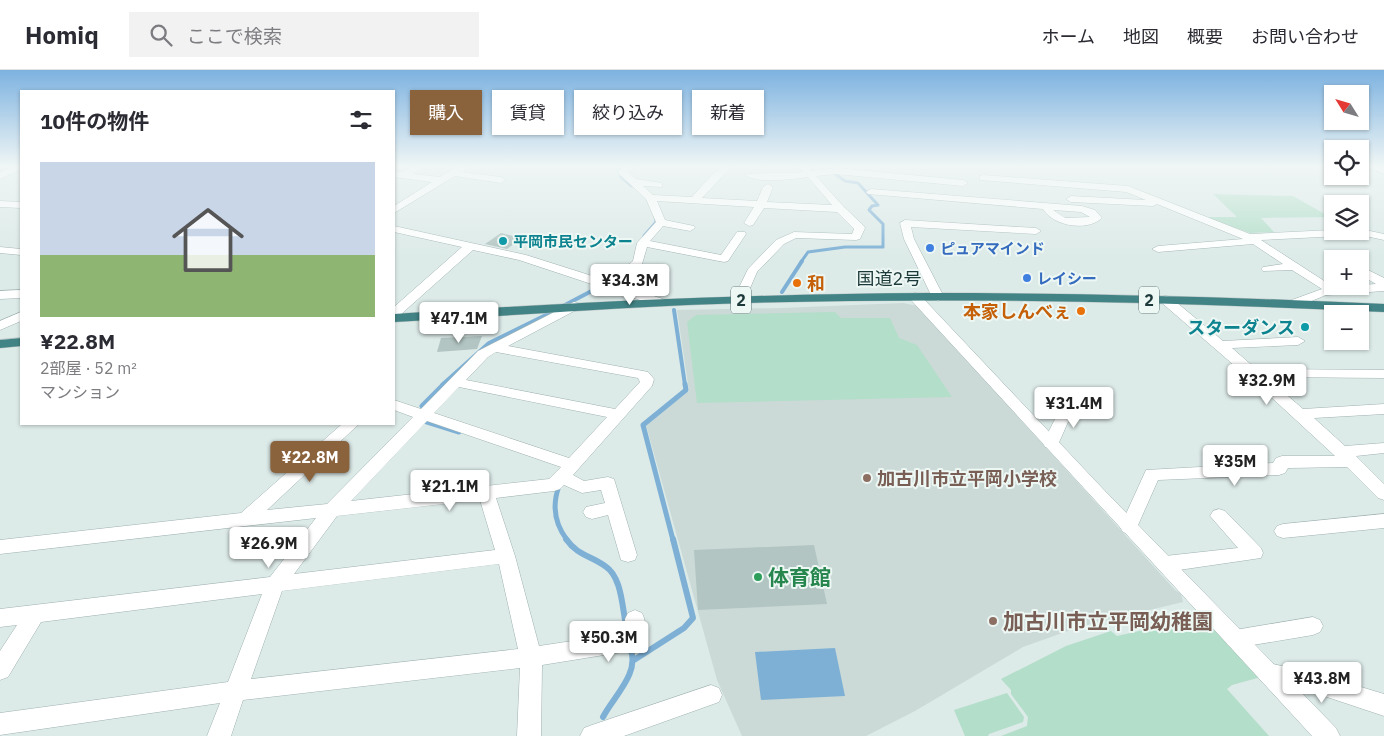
<!DOCTYPE html>
<html lang="ja">
<head>
<meta charset="utf-8">
<style>
	:root { --surface:#fff; --page:#f2f2f3; --text:#2b2b33; --muted:#7c7c81; --line:#e1e1e2; --accent:#8a623c }
	body { margin:0; font-family:"IBM Plex Sans","Noto Sans JP",sans-serif; background:var(--page); color:var(--text); height:100vh; display:flex; flex-direction:column; font-size:19px; white-space:nowrap }
	* { box-sizing:border-box; margin:0 }
	p { font-size:16px; color:var(--muted) }
	.icon { flex:none; width:28px; height:28px; fill:none; stroke:currentColor; stroke-width:2; stroke-linecap:round; stroke-linejoin:round }
	.map { position:relative; flex:1; overflow:hidden }
	.drawer { position:absolute; left:20px; top:20px; width:375px; height:335px; display:flex; flex-direction:column; background:var(--surface); border-radius:0px; box-shadow:0 1px 4px #0004 }
	.drawer>* { flex:none }
	.hud { position:absolute; left:410px; top:20px; width:475px; height:45px; display:flex; gap:10px }
	.needle { width:32px; rotate:307deg }
	.tools { position:absolute; left:1324px; top:15px; display:grid; gap:10px }
	.tools a { display:grid; place-items:center; width:45px; height:45px; border-radius:0px; background:var(--surface); box-shadow:0 1px 4px #0004; font-size:25px }
	.price { position:absolute; translate:-50% -42px; padding:0 11px; border-radius:5px; background:#fff; color:#222; font-size:16px; line-height:32px; filter:drop-shadow(0 1px 2px #0008) }
	.price::after { content:''; position:absolute; left:50%; top:30px; width:15px; height:11px; margin-left:-8px; background:inherit; clip-path:polygon(0 0,100% 0,50% 100%) }
	.price.on { background:var(--accent); color:#fff }
	ul { padding:0; list-style:none }
	li { display:grid; align-content:center; gap:10px; height:265px; padding:0 20px }
	li+li { border-top:1px solid var(--line) }
	li span { display:grid; place-items:center; height:155px; border-radius:0px; color:#555 }
	li>.icon { margin-inline-start:auto }
	span .icon { width:90px; height:90px; fill:#fffc; stroke-width:1 }
	li b { font-size:21px }
	h2 { display:flex; justify-content:space-between; align-items:center; height:60px; padding:0 20px; font-size:21px }
	.tag { padding:0 18px; border-radius:0px; background:var(--surface); box-shadow:0 1px 4px #0004; font-size:18px; line-height:45px }
	.tag.on { background:var(--accent); color:#fff }
	header { display:flex; align-items:center; gap:30px; box-sizing:border-box; height:70px; padding:0 25px; background:var(--surface); border-bottom:1px solid var(--line) }
	header strong { font-size:24px }
	nav { display:flex; gap:28px; margin-inline-start:auto; font-size:18px }
	.search { width:350px; height:45px; background:var(--page); display:flex; align-items:center; gap:12px; box-sizing:border-box; padding:0 18px; border-radius:0px; color:var(--muted); font-size:19px }
	.map>svg:first-child { display:block }
	.built { fill:#cbdad7 }
	.green { fill:#b3deca }
	.water { fill:#7eb0d5 }
	.lines { fill:none; stroke-linecap:round; stroke-linejoin:round }
	.stream-far3 { stroke:#7eb0d5; stroke-width:3 }
	.stream-far2 { stroke:#7eb0d5; stroke-width:4 }
	.stream-far1 { stroke:#7eb0d5; stroke-width:5 }
	.stream { stroke:#7eb0d5; stroke-width:6 }
	.building { fill:#b2c5c2 }
	.minor-casing { stroke:#9fb2b0; stroke-width:1 }
	.tertiary-casing { stroke:#9fb2b0; stroke-width:1 }
	.secondary-casing { stroke:#9bb7b4; stroke-width:1 }
	.trunk-casing { stroke:#bbc4c4; stroke-width:1 }
	.minor { fill:#fff; fill-rule:evenodd }
	.tertiary { fill:#fff; fill-rule:evenodd }
	.secondary { fill:#fff; fill-rule:evenodd }
	.trunk { fill:#428486; fill-rule:evenodd }
	.culture-dot { fill:#0f9aa8; stroke:#edf7f4; stroke-width:2 }
	.shop-dot { fill:#3f7fe0; stroke:#edf7f4; stroke-width:2 }
	.food-dot { fill:#e8710a; stroke:#edf7f4; stroke-width:2 }
	.education-dot { fill:#8d6e63; stroke:#edf7f4; stroke-width:2 }
	.leisure-dot { fill:#2e9e5b; stroke:#edf7f4; stroke-width:2 }
	.labels { text-anchor:middle; dominant-baseline:central; stroke-width:4; stroke-linejoin:round; paint-order:stroke }
	.far-culture-label { font-size:15px; font-weight:bold; fill:#0d838f; stroke:#edf7f4; text-anchor:start }
	.far-shop-label { font-size:15px; font-weight:bold; fill:#366cbe; stroke:#edf7f4; text-anchor:start }
	.shield { fill:#edf7f4; stroke:#5b7372; stroke-width:1 }
	.shield-label { font-size:16px; font-weight:bold; fill:#1d3a3a }
	.street-label { font-size:18px; fill:#1d3a3a; stroke:#edf7f4 }
	.food-label { font-size:18px; font-weight:bold; fill:#c56008; stroke:#edf7f4; text-anchor:start }
	.culture-label { font-size:18px; font-weight:bold; fill:#0d838f; stroke:#edf7f4; text-anchor:end }
	.education-label { font-size:18px; font-weight:bold; fill:#785e54; stroke:#edf7f4; text-anchor:start }
	.near-leisure-label { font-size:21px; font-weight:bold; fill:#27864d; stroke:#edf7f4; text-anchor:start }
	.near-education-label { font-size:21px; font-weight:bold; fill:#785e54; stroke:#edf7f4; text-anchor:start }
</style>
</head>
<body>
<header>
<strong>Homiq</strong>
<div class="search"><svg class="icon" aria-label="search" viewBox="0 0 24 24"><circle cx="10" cy="10" r="6"/><path d="M15 15l6 6"/></svg>ここで検索</div>
<nav><a>ホーム</a><a>地図</a><a>概要</a><a>お問い合わせ</a></nav>
</header>
<div class="map">
<svg width="1384" height="666" viewBox="0 0 1384 666">
	<rect width="100%" height="100%" fill="#dceae8"/>
	<path class="built" d="M903 233 918 236 1175 520 1181 524 1183 532 1079 557 1023 577 915 641 866 666H742L717 610 646 355 689 321 677 240 782 238Z"/>
	<path class="green" d="M1213 124 1293 126 1330 147 1261 148 1274 162 1250 163 1205 147H1237Z
		M835 242 841 248H890L899 268 917 275 952 327 697 333 687 252 696 245Z
		M1191 546H1205L1261 607 1232 615 1227 619 1269 666H1001L1027 656 1028 647 1011 624V620L1001 609 1066 576 1111 561 1117 566 1162 556Z
		M1007 623 1024 647 1023 652 989 664 988 666H965L954 640Z"/>
	<path class="water" d="M835 578 845 626 761 630 755 582Z"/>
	<g class="lines">
		<path class="stream-far3" d="M627 95 619 101 621 107 632 116
			M644 166 656 152 655 146
			M801 192 808 182 845 177H883V154L869 140 872 136 878 135 858 113 845 111 834 103"/>
		<path class="stream-far2" d="M782 222 802 191
			M563 236 605 214
			M674 240 685 315
			M442 315 489 273 554 241"/>
		<path class="stream-far1" d="M422 336 444 314
			M424 351 459 362
			M559 416C552 435 555 454 567 470
			M673 470 643 355 686 320 685 314"/>
		<path class="stream" d="M566 469C578 486 590 485 605 496 622 507 622 537 626 555
			M634 590 684 558 693 548 673 469
			M603 647C614 626 641 602 630 578"/>
	</g>
	<path class="building" d="M501 163 522 168 507 179 485 174Z
		M482 266 477 279 437 282 441 268Z
		M814 475 827 534 698 540 694 480Z"/>
	<g class="lines">
		<defs>
			<path id="minor" d="M17 95H21V99L0 109V102Z
				M416 95H427L413 104 440 107 460 95H470L462 102 501 107 506 110 501 113 455 106 394 143V136L432 112 394 107V101L402 102Z
				M627 95H637L628 102 636 109 662 113V117L643 116 653 125 692 127 709 108 724 95H733L702 128 757 131 763 117 768 114 773 117 767 132 832 135 808 107C793 109 757 114 745 105 750 102 792 104 803 102L797 95H807L812 101 836 98 963 110 968 113 963 116 836 104 816 106 844 137 864 156 865 158 860 169 856 170 796 168 784 174 757 202 745 230 739 234 733 230 748 199 776 170 794 162 852 164 854 159 837 142 764 138 753 155 749 156 744 153 754 137 657 131 665 150 694 156 695 158 690 161 663 156 650 171 721 185 737 162H745L746 164 728 191 724 192 647 177 642 194 619 215 663 229 665 232 663 235H655L519 190 473 180 399 246 394 247V237L462 177 394 162V156L526 185 608 211 633 191 637 173 656 152 646 129 617 102Z
				M983 105 1128 116 1250 164 1332 160 1360 161 1361 159 1384 164V170L1361 165 1261 170 1332 216H1360V215L1376 214 1360 205V196L1384 208V221L1326 225 1297 237H1289L1287 234 1289 231 1322 219 1292 200 1263 201 1261 199 1263 197 1283 194 1253 174 1158 182 1152 179 1158 176 1243 169 1157 134 1153 136 1071 132 1066 129 1071 126 1146 130 1126 122 980 110V106Z
				M871 119 1082 136 1095 140 1102 148C1087 162 1053 156 1043 139L868 124 866 122ZM1053 140 1081 142 1090 147 1065 148Z
				M0 131 21 132V138L0 137Z
				M905 150 1036 158 1041 161 1036 164 911 157 914 169 944 227 938 231 932 227 904 169 900 153Z
				M0 177 21 179V185L0 183Z
				M21 220V228L0 229V221Z
				M1166 226 1170 227 1223 271 1298 267 1305 271 1298 275 1232 278 1256 299 1384 300V308L1266 307 1303 339 1384 334V344L1314 348 1345 376 1384 373V383L1356 386 1384 414V430L1378 428 1347 397 1288 398 1285 403 1279 405 1158 410 1135 462 1129 464 1123 462 1120 457 1146 400 1273 393 1276 388 1282 386H1335L1272 328 1162 233 1160 230 1162 227Z
				M574 232 578 233 580 236 578 239 508 276 643 301 648 302 654 309 652 316 573 405 584 411 608 407 614 409 637 485 635 490 628 492 621 490 608 445 592 449 586 447 583 442 586 437 605 433 601 420 582 423 564 415 560 419 554 421 496 428 515 486 539 576 625 563V549L628 543 635 540 642 543C647 553 647 567 642 577L635 580 542 595 541 666H517L520 598 243 630 231 666H207L220 633 0 665V643L228 612 262 524 41 552 8 607 0 610V581L17 555 0 557V539L270 507 316 448 0 484V470L241 443 342 354H359L267 440 327 434 413 347 394 340V330L421 339 478 281ZM496 282 638 308 640 312 615 339 466 310 488 287ZM459 317 607 347 569 388 434 343ZM427 351 561 397 549 409 351 431ZM480 430 495 480 294 504 337 446ZM499 494 518 579 251 609 282 521Z
				M21 242V251L0 260V251Z
				M1087 331 1092 333 1095 336 1092 339 1068 352 1057 377 1051 378 1045 377 1043 373 1057 345Z
				M1219 439 1225 441 1261 478 1263 483 1261 488 1165 502 1158 499 1156 494 1158 489 1165 486 1238 478 1210 446 1213 441Z
				M1384 444V458L1283 468 1277 466 1274 461 1277 456 1283 454Z
				M1313 547 1320 550 1323 556 1320 562 1313 565 1235 578 1228 575 1225 569 1228 563 1235 560Z
				M1268 593 1315 603 1384 624V646L1315 623 1260 610 1257 603 1260 596Z
				M711 615 719 618 722 625 719 632 624 666H580L584 658 592 655Z"/>
			<path id="tertiary" d="M915 223 919 224 1104 420 1336 658 1340 666H1312L911 230 909 227Z"/>
			<path id="secondary" d="M1365 95H1377L1384 98V104Z"/>
			<path id="trunk" d="M930 223C1081 223 1233 227 1384 234V242C1172 232 959 227 747 233 629 236 511 246 394 252V244C573 232 751 224 930 223Z
				M21 268V276L0 278V270Z"/>
		</defs>
		<use href="#minor" class="minor-casing"/>
		<use href="#tertiary" class="tertiary-casing"/>
		<use href="#secondary" class="secondary-casing"/>
		<use href="#trunk" class="trunk-casing"/>
		<use href="#minor" class="minor"/>
		<use href="#tertiary" class="tertiary"/>
		<use href="#secondary" class="secondary"/>
		<use href="#trunk" class="trunk"/>
	</g>
	<linearGradient id="sky" x2="0" y2="1"><stop stop-color="#7db2e0"/><stop offset="0.51" stop-color="#eff6f5"/><stop offset="1" stop-color="#eff6f5" stop-opacity="0"/></linearGradient>
	<rect width="1384" height="188" fill="url(#sky)"/>
	<g class="culture-dot">
		<circle cx="503" cy="171" r="5"/>
		<circle cx="1305" cy="257" r="5"/>
	</g>
	<g class="shop-dot">
		<circle cx="930" cy="178" r="5"/>
		<circle cx="1027" cy="208" r="5"/>
	</g>
	<g class="food-dot">
		<circle cx="797" cy="213" r="5"/>
		<circle cx="1081" cy="241" r="5"/>
	</g>
	<g class="education-dot">
		<circle cx="867" cy="408" r="5"/>
		<circle cx="993" cy="551" r="5"/>
	</g>
	<circle class="leisure-dot" cx="758" cy="507" r="5"/>
	<g class="labels">
		<g class="far-culture-label">
			<text x="513" y="171">平岡市民センター</text>
		</g>
		<g class="far-shop-label">
			<text x="940" y="178">ピュアマインド</text>
			<text x="1037" y="208">レイシー</text>
		</g>
		<g class="shield">
			<rect x="731" y="216.5" width="20" height="27" rx="4"/>
			<rect x="1139" y="216.5" width="20" height="27" rx="4"/>
		</g>
		<g class="shield-label">
			<text x="741" y="230">2</text>
			<text x="1149" y="230">2</text>
		</g>
		<g class="street-label">
			<text x="889" y="208">国道2号</text>
		</g>
		<g class="food-label">
			<text x="807" y="213">和</text>
			<text x="1071" y="241" text-anchor="end">本家しんべぇ</text>
		</g>
		<g class="culture-label">
			<text x="1295" y="257">スターダンス</text>
		</g>
		<g class="education-label">
			<text x="877" y="408">加古川市立平岡小学校</text>
		</g>
		<g class="near-leisure-label">
			<text x="768" y="507">体育館</text>
		</g>
		<g class="near-education-label">
			<text x="1003" y="551">加古川市立平岡幼稚園</text>
		</g>
	</g>
</svg>
<div class="tools">
<a><svg class="needle" viewBox="-14 -14 28 28"><path d="M0-13l5 13h-10z" fill="#e53935"/><path d="M0 13l5-13h-10z" fill="#7c7c81"/></svg></a>
<a><svg class="icon" aria-label="locate" viewBox="0 0 24 24"><circle cx="12" cy="12" r="6"/><path d="M12 2v4M12 18v4M2 12h4M18 12h4"/></svg></a>
<a><svg class="icon" aria-label="layers" viewBox="0 0 24 24"><path d="M12 4l9 5-9 5-9-5zM3 14l9 5 9-5"/></svg></a>
<a>+</a>
<a>−</a>
</div>
<b class="price" style="left:630px;top:236px">¥34.3M</b>
<b class="price" style="left:459px;top:274px">¥47.1M</b>
<b class="price" style="left:1267px;top:336px">¥32.9M</b>
<b class="price" style="left:1074px;top:359px">¥31.4M</b>
<b class="price on" style="left:310px;top:413px">¥22.8M</b>
<b class="price" style="left:1235px;top:417px">¥35M</b>
<b class="price" style="left:450px;top:442px">¥21.1M</b>
<b class="price" style="left:269px;top:499px">¥26.9M</b>
<b class="price" style="left:609px;top:593px">¥50.3M</b>
<b class="price" style="left:1322px;top:634px">¥43.8M</b>
<div class="hud">
<a class="tag on">購入</a>
<a class="tag">賃貸</a>
<a class="tag">絞り込み</a>
<a class="tag">新着</a>
</div>
<section class="drawer">
<h2>10件の物件<svg class="icon" aria-label="filters" viewBox="0 0 24 24"><path d="M4 7h16M4 17h16"/><circle cx="9" cy="7" r="2"/><circle cx="15" cy="17" r="2"/></svg></h2>
<ul>
<li><span style="background:linear-gradient(#c9d6e8 60%,#8fb573 0)"><svg class="icon" aria-label="home" viewBox="0 0 24 24"><path d="M3 11l9-7 9 7M6 9v11h12V9"/></svg></span><div><b>¥22.8M</b><p>2部屋 · 52 m²</p><p>マンション</p></div></li>
</ul>
</section>
</div>
</body>
</html>
